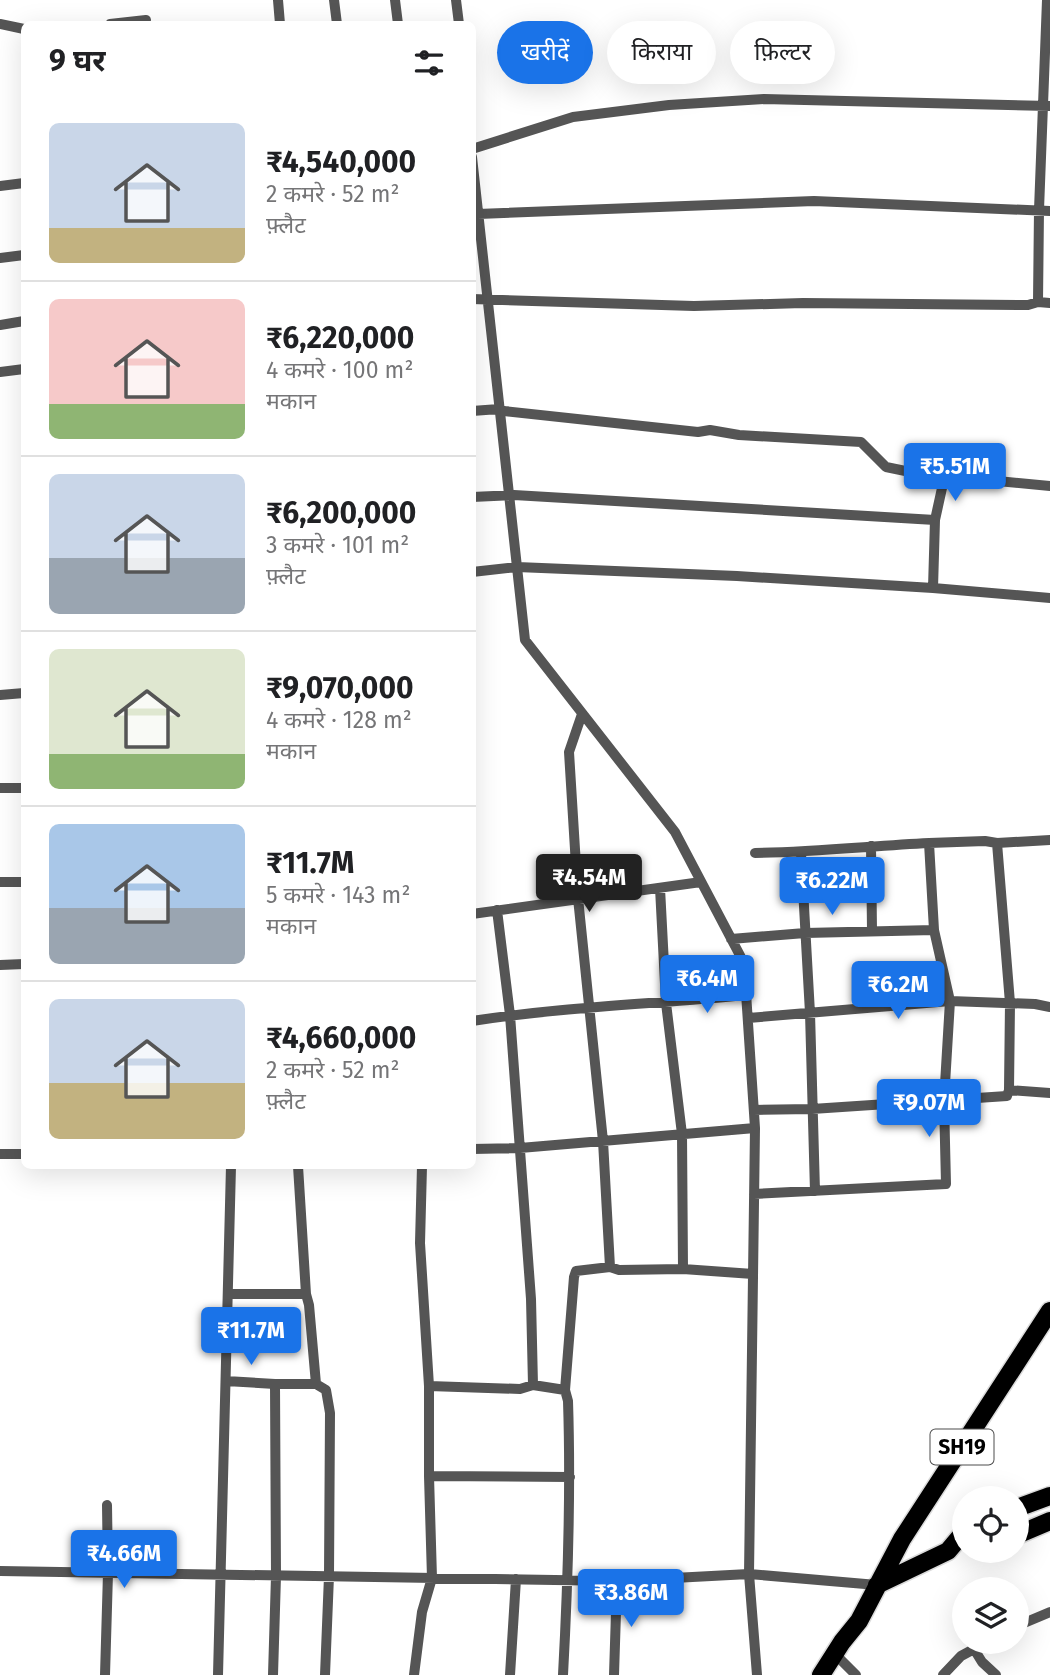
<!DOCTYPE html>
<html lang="hi">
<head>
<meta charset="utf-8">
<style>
	:root { --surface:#fff; --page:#f2f2f2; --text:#202124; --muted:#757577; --line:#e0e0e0; --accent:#1a73e8 }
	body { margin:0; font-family:"Fira Sans","Noto Sans Devanagari",sans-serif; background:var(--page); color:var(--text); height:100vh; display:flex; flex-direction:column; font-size:26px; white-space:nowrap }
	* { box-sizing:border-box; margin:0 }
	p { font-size:23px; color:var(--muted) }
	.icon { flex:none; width:38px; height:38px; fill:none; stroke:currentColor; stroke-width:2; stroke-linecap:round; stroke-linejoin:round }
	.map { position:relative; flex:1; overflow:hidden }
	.panel { position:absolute; left:21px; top:21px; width:455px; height:1148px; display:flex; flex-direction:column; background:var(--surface); border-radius:10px; box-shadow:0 7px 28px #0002 }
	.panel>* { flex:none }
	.top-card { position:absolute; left:497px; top:21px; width:448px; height:63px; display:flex; gap:14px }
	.controls { position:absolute; left:952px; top:1486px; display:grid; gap:14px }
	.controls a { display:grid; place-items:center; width:77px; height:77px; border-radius:50%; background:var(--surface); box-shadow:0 7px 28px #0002; font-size:35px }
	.price { position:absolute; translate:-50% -60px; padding:0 16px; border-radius:7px; background:var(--accent); color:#fff; font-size:23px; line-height:46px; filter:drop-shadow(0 2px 4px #0008) }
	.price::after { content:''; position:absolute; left:50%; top:42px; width:21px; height:16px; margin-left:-10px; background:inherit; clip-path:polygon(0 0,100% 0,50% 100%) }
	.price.on { background:#222; color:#fff }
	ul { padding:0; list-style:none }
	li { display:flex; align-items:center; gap:21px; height:175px; padding:0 28px }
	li+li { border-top:2px solid var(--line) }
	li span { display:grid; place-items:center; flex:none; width:196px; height:140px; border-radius:10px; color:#555 }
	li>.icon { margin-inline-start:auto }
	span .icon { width:84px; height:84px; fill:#fffc; stroke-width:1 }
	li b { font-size:30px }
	h2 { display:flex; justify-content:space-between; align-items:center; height:84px; padding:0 28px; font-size:30px }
	.pill { padding:0 24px; border-radius:32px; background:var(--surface); box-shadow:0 7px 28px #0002; font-size:24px; line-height:63px }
	.pill.on { background:var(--accent); color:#fff }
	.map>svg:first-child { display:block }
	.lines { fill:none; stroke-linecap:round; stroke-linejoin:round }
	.primary-casing { stroke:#dbdbdb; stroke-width:21 }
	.street { stroke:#555; stroke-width:10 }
	.primary { stroke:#000; stroke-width:18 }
	.labels { text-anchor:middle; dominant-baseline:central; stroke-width:5; stroke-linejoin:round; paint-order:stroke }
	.shield { fill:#fff; stroke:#4c4c4c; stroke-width:2 }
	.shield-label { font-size:21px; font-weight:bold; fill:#000 }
</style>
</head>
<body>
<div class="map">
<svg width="1050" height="1675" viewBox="0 0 1050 1675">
	<rect width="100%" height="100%" fill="#fff"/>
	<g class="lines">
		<defs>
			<path id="primary" d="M1017 1508 1050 1496
				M1017 1535 1050 1521
				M877 1585 948 1551 964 1532
				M821 1675 842 1642 859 1621 902 1539 1050 1311"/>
		</defs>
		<use href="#primary" class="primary-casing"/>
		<path class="street" d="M278 0 280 24
			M334 0 337 24
			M395 0 398 24
			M456 0 459 24
			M0 24 24 29
			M110 24 146 20
			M472 149 573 117 669 105 764 99 1050 106
			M472 157 525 640 675 832 744 963 755 1128 749 1574 757 1675
			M0 186 24 183
			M473 216 478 214 814 201 1050 211
			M0 258 24 255
			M472 299 694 306 803 303 1028 305 1038 302 1050 303
			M1038 302 1039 210 1047 0
			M0 325 24 321
			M0 372 24 369
			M472 411 499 409 504 411 698 432 710 430 739 435 861 442 886 467 944 479 957 477 1050 486
			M472 497 514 495 935 520
			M472 572 517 567 737 576 933 588 1050 598
			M933 588 935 520 944 479
			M0 695 24 693
			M582 714 569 752 578 898 603 1141 610 1267
			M0 788H24
			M929 843 985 841 997 843 1050 840
			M871 846 872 931
			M801 853 810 1013 815 1191
			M0 882H24
			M660 888 666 1003 682 1134 683 1269
			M497 910 510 1015 531 1299 533 1385
			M472 914 701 882
			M731 939 805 933 934 930
			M0 965 24 964
			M748 1018 950 1001 1035 1004 1050 1007
			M472 1021C563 1007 655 1004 746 995
			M1009 1090 1050 1093
			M754 1110 812 1109 1007 1096 1009 1090 1010 1003 997 843
			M472 1149 520 1148 755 1128
			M0 1154H24
			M298 1166 306 1294 309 1305 316 1384
			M754 1194 946 1184 944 1101 950 1001 934 930 929 843C871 846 813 852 755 853
			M229 1294H306
			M226 1381 275 1384H316L326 1390 330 1413 329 1576 325 1675
			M429 1386 520 1389 533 1385 565 1390
			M429 1476 570 1477
			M0 1571 617 1581 749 1574 877 1585
			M1017 1626 1050 1612
			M974 1649 982 1662 996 1675
			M834 1653 856 1675
			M105 1675 108 1573 107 1505
			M218 1675 231 1166
			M273 1675 276 1576 275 1384
			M414 1675 422 1612 432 1578 429 1476V1386L420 1243 422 1166
			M510 1675 516 1579
			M563 1675C568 1583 571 1492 568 1401L565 1390 574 1277 576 1271 610 1267 619 1270 683 1269 753 1274
			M614 1675 617 1581
			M943 1675 961 1656 974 1649 982 1642"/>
		<use href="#primary" class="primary"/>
	</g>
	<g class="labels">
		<rect class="shield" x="930.5" y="1429.5" width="63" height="35" rx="5"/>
		<g class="shield-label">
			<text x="962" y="1447">SH19</text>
		</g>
	</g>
</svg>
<div class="controls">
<a><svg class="icon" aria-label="locate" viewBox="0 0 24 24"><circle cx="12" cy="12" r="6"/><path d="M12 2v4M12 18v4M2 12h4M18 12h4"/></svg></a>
<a><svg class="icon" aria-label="layers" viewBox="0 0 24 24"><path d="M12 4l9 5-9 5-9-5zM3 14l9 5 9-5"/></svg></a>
</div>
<b class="price" style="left:955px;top:503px">₹5.51M</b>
<b class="price on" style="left:589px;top:914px">₹4.54M</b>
<b class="price" style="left:832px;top:917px">₹6.22M</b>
<b class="price" style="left:707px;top:1015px">₹6.4M</b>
<b class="price" style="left:898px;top:1021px">₹6.2M</b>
<b class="price" style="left:929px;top:1139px">₹9.07M</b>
<b class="price" style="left:251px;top:1367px">₹11.7M</b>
<b class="price" style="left:124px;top:1590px">₹4.66M</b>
<b class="price" style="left:631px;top:1629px">₹3.86M</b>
<div class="top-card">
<a class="pill on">खरीदें</a>
<a class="pill">किराया</a>
<a class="pill">फ़िल्टर</a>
</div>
<section class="panel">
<h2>9 घर<svg class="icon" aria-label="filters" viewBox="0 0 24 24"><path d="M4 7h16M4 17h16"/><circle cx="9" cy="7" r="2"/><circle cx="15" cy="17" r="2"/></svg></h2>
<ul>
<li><span style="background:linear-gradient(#c9d6e8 75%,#c2b280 0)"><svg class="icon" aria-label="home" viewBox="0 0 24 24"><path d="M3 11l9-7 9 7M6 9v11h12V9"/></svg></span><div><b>₹4,540,000</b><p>2 कमरे · 52 m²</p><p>फ़्लैट</p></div></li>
<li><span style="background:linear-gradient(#f6c9c9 75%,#8fb573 0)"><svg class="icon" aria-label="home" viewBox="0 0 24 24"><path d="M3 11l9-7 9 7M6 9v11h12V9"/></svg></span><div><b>₹6,220,000</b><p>4 कमरे · 100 m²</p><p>मकान</p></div></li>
<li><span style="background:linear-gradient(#c9d6e8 60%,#9aa5b1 0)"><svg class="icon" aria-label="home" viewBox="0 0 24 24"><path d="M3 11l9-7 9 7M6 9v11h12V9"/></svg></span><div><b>₹6,200,000</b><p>3 कमरे · 101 m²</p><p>फ़्लैट</p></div></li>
<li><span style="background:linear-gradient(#dfe7d0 75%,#8fb573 0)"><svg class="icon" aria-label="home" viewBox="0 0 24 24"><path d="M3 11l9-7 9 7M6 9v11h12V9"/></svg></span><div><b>₹9,070,000</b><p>4 कमरे · 128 m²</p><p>मकान</p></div></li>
<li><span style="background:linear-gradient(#a9c7e8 60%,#9aa5b1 0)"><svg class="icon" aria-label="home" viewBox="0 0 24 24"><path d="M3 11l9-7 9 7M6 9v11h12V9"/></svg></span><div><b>₹11.7M</b><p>5 कमरे · 143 m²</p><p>मकान</p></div></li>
<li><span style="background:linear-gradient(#c9d6e8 60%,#c2b280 0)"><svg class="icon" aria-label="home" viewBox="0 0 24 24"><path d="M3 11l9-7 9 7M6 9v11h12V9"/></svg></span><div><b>₹4,660,000</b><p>2 कमरे · 52 m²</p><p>फ़्लैट</p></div></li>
</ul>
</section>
</div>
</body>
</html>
